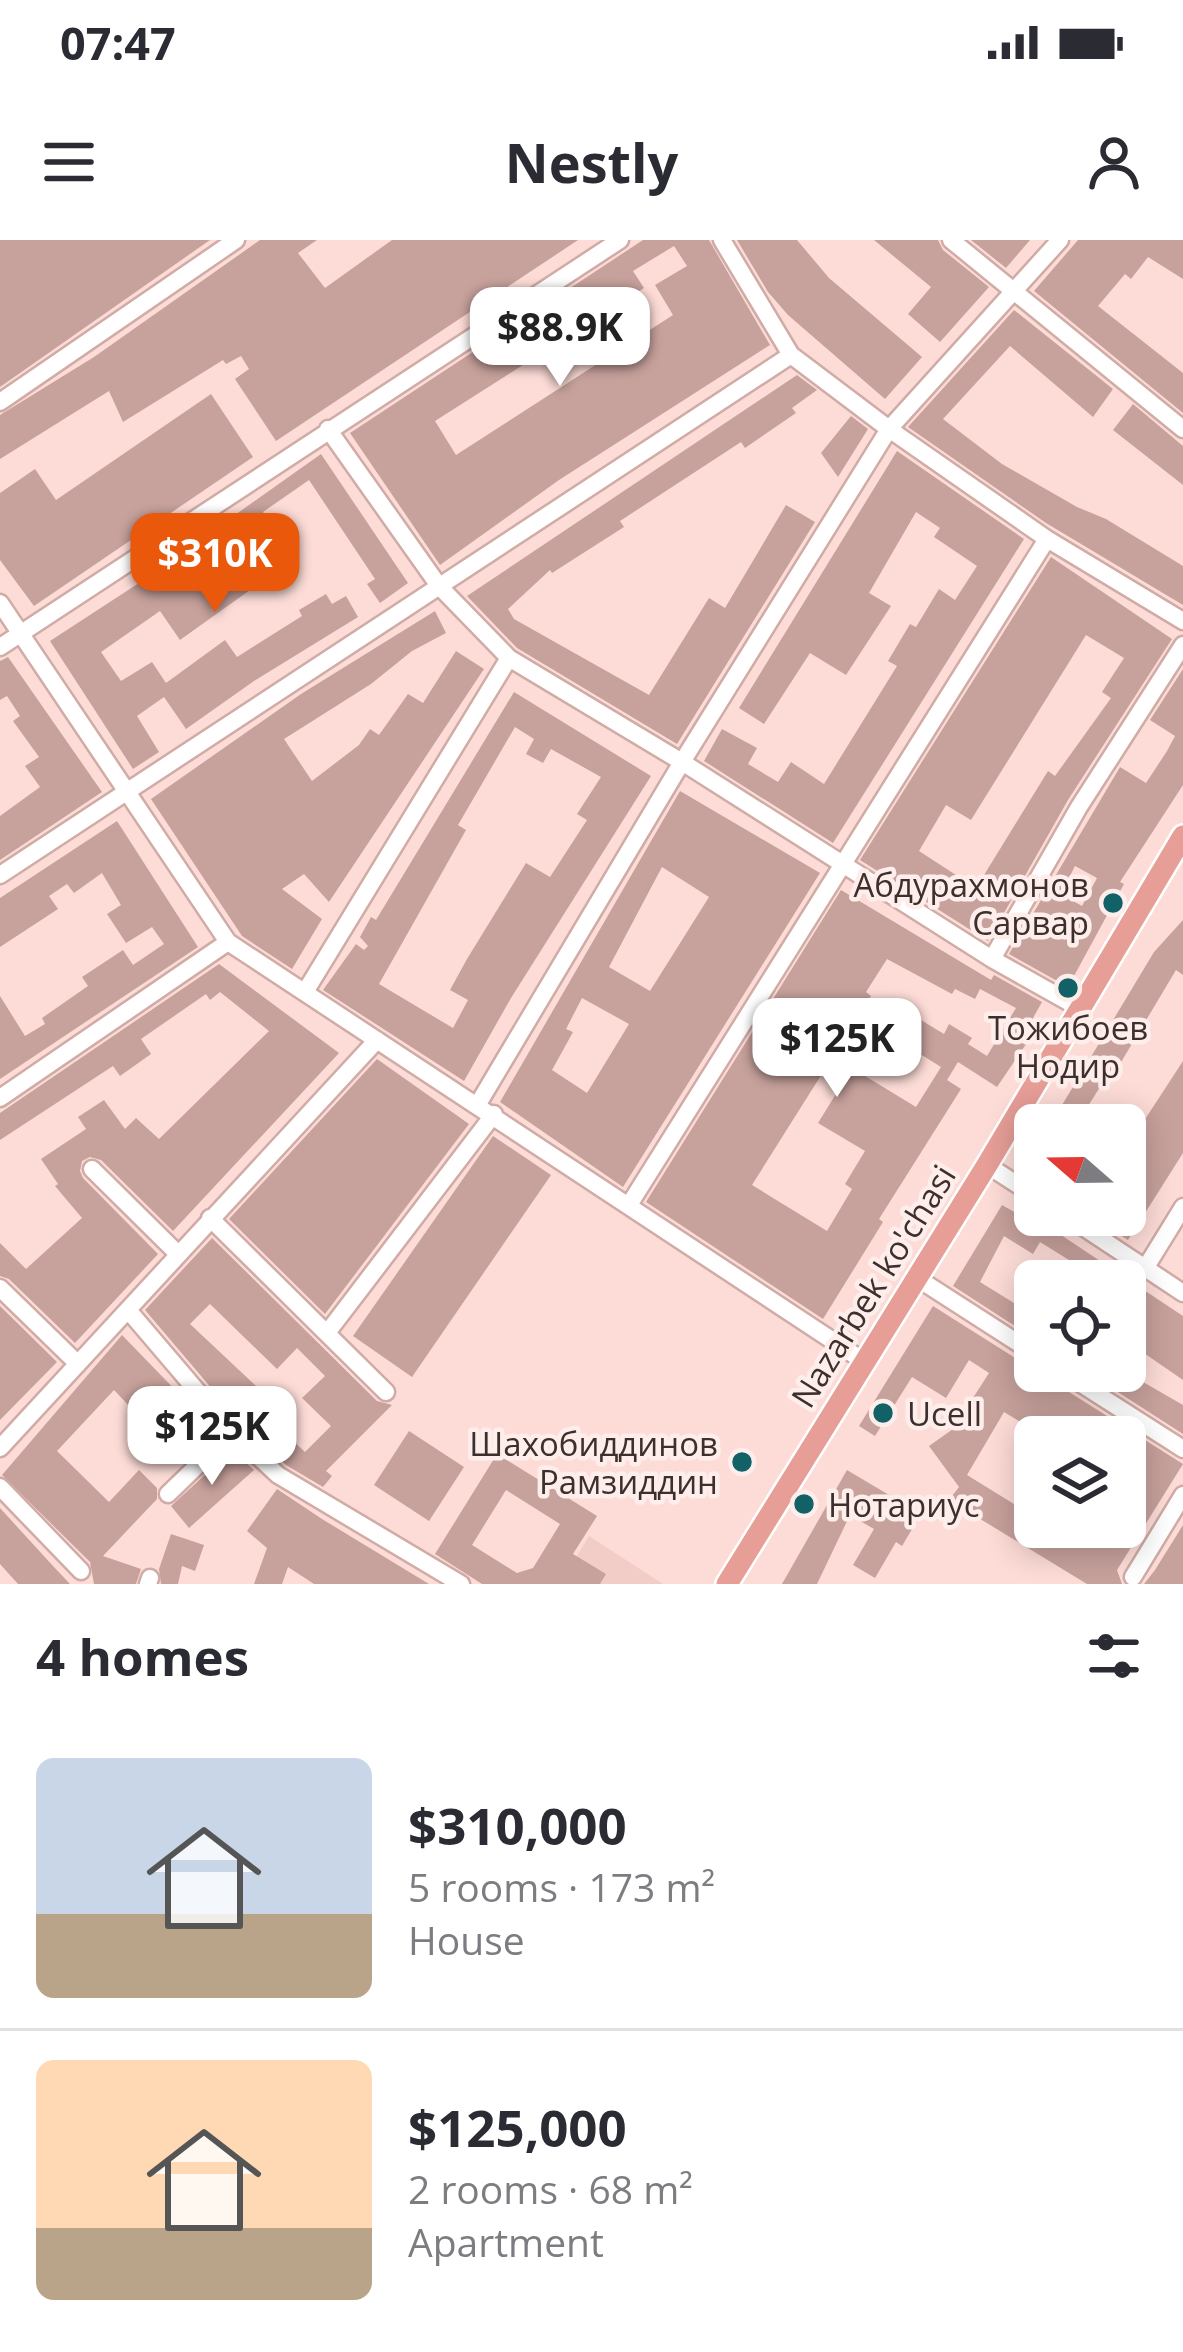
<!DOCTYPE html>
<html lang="en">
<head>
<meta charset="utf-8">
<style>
	:root { --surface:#fff; --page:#f2f2f3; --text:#2b2b33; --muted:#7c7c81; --line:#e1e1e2; --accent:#ea580c }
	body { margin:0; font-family:"Open Sans",sans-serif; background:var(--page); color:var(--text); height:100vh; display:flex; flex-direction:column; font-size:45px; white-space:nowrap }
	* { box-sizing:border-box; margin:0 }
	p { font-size:39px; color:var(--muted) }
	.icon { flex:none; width:66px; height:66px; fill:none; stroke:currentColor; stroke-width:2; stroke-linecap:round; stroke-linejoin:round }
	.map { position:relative; height:1344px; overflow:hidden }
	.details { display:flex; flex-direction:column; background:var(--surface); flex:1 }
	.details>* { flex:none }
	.needle { width:78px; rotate:290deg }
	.tools { position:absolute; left:1014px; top:864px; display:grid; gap:24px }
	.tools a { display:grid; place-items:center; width:132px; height:132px; border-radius:18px; background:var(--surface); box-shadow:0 6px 30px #0003; font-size:60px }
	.price { position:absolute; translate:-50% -102px; padding:0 27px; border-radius:24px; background:#fff; color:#222; font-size:39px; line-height:78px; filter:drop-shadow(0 3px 6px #0008) }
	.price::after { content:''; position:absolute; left:50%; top:72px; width:36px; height:27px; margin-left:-18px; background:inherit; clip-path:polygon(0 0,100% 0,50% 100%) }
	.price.selected { background:var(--accent); color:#fff }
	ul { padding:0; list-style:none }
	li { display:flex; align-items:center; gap:36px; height:300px; padding:0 36px }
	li+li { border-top:3px solid var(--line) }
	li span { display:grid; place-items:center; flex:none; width:336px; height:240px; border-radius:18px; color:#555 }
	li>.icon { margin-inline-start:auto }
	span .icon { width:144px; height:144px; fill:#fffc; stroke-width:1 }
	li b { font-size:51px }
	h2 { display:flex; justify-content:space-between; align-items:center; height:144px; padding:0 36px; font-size:51px }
	.status { display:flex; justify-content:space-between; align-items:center; height:84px; padding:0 60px; background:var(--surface); direction:ltr }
	.status svg { height:33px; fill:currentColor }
	header { display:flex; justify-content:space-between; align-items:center; height:156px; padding:0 36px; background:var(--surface); font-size:54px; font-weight:700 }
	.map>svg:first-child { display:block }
	.built { fill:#f2ccc7 }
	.building { fill:#c7a19c; fill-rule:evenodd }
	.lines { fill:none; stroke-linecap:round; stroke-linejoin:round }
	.minor-casing { stroke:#d1aba5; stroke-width:21 }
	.major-casing { stroke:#fff; stroke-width:26 }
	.minor { stroke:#fff; stroke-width:16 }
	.major { stroke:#e69e97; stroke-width:21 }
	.poi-dot { fill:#116167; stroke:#feeeeb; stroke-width:4.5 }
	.labels { text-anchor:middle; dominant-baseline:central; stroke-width:9; stroke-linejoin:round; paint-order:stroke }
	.poi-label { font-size:33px; fill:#3e2f2d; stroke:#feeeeb; text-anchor:end }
	.street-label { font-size:33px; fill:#3e2f2d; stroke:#feeeeb }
</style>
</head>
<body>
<div class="status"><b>07:47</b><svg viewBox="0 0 49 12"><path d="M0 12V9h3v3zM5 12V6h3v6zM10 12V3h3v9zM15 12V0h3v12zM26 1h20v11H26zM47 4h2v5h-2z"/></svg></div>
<header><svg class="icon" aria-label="menu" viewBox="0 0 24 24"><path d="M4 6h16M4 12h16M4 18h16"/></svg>Nestly<svg class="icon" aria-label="person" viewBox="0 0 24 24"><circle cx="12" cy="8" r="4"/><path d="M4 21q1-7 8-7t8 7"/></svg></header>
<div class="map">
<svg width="1183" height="1344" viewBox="0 0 1183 1344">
	<rect width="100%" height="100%" fill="#fddcd7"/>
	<path class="built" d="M589 1296 663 1344H560Z"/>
	<path class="building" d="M0 0H210L0 147Z
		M260 0H317L298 13 325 48 392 0H578L276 201 235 139 249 129 241 116 226 124 223 120 123 182 109 151 0 219V175L94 117Z
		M643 0H709L770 105 559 240 440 325 350 193ZM674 6 687 26 655 45 673 75 456 215 435 181 644 48 633 31Z
		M737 0H797L829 38 922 117 885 159 788 75 768 52Z
		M874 0H938L943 10 989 47 940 102 908 74 931 47Z
		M971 0H1030L1006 28Z
		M1078 0H1183V39L1148 17 1131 39 1125 34 1098 66 1183 133V173L1034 51Z
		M1014 70 1113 149 1093 177 1010 106 943 179 1002 224 1077 267 1106 279 1183 326V365L1046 283 908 187Z
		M797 135 817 150 792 168 796 173 745 208 741 202 620 281 624 287 552 333 550 330 508 369 514 379 649 455 709 358 725 368 786 265 815 282 677 504 517 408 467 356Z
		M211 154 253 217 34 366 0 320V253L35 229 56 260Z
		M1133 164 1183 206V245L1113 190Z
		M851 176 868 189 838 237 821 213Z
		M897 211 1024 299 833 603 704 521 722 489 757 508 748 524 778 542 791 522 824 544 897 426 888 421 910 384 916 387 939 349 955 360 977 326 934 297 940 288 916 272 869 353 891 366 846 435 810 413 764 484 739 468Z
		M321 214 408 343 380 363 367 344 375 339 309 240 263 272 295 318 180 400 160 371 101 412 121 441 152 422 166 443 225 400 237 417 302 376 299 370 326 354 332 364 346 356 358 377 254 441 186 489 164 457 137 476 159 512 133 529 50 401 139 343Z
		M1051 317 1172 399 1068 560 988 701 860 620ZM1086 395 1124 418 1102 452 1111 458 1055 536 1048 531 976 648 919 611 946 565 971 580Z
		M435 371 446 393 412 411 371 444 284 499 312 541 359 505 370 489 379 495 408 454 423 463 456 411 484 429 329 662 304 634 282 649 322 679 292 729 242 696 151 559 301 454Z
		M8 417 102 552 0 620V576L40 547 25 526 39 517 13 481 20 476 7 456 0 460V421Z
		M1183 429V545L1120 642 1124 644 1068 747 1009 714 1120 527 1146 543 1167 511 1175 496 1150 480ZM1075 626 1097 638 1082 666 1061 654Z
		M514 452 651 536 511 758 464 841 323 750 356 704 364 710 368 706 360 697 371 677 376 680ZM515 487 534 499 526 514 543 523 551 509 601 537 577 574 587 580 550 637 526 623 467 719 450 750 468 760 453 788 379 744 466 590 458 585Z
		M680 551 820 633 623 947 500 862ZM662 627 709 657 650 751 609 727ZM582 758 629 784 587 853 552 830 573 792 566 789Z
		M117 581 198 707 0 839V756L25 796 45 784 42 778 88 746 82 737 123 710 133 725 164 704 152 687 126 703 107 674 121 665 102 633 74 653 67 644 49 656 58 669 0 707V658Z
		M841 650 991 740 994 735 1042 762 1028 787 1035 791 997 847 958 822 947 840 961 849 879 979 883 982 823 1079 646 962ZM887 719 952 754 955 749 975 759 980 749 1016 768 987 816 968 804 972 798 949 784 944 794 916 777 901 802 941 827 916 867 852 828 818 883 865 911 845 944 852 949 827 991 752 945 871 756 866 752Z
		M1183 680V735L1176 730 1111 839 1107 836 1076 885H1050L1154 712Z
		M219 724 339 813 173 991 101 920 90 917 82 921 80 931 83 938 158 1014 75 1103 9 1039 0 1036V1003L26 1029 82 978 55 946 58 944 41 919 86 889 78 877 104 860 125 889 136 878 159 899 269 791 220 752 210 760 206 754 141 799 151 814 120 836 113 826 0 900V873Z
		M377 819 469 884 325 1074 229 979Z
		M1183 821V913L1128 1000 1088 975H1125V910Z
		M493 896 551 935 412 1137 353 1096Z
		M1002 965 1050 992 1052 989 1183 1076V1140L1125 1100V1041H1067L1077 1025 1040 1002 1033 1014 1004 996 980 1042 1035 1076V1099L953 1046Z
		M212 998 377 1161 392 1165 326 1231 332 1236 323 1247 286 1225 241 1183 145 1070ZM210 1064 277 1129 297 1108 325 1136 302 1158 331 1186 305 1212 280 1189 285 1184 251 1150 256 1146 190 1084Z
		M0 1066 57 1122 0 1180Z
		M933 1066 1183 1224 1117 1330 1122 1344H1087L949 1260 959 1247 929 1206 953 1189 989 1133 969 1120 946 1158 912 1137 875 1196 859 1186ZM1004 1172 1045 1197H1125V1247L1136 1254 1125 1272V1287H1098L1085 1307 1057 1291 1060 1287H1035V1277L967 1235Z
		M122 1095 215 1191 182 1222 114 1150 57 1211 109 1262 139 1230 157 1248V1259L103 1316 141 1329 136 1344H94L90 1322 2 1235Z
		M1085 1131H1124L1183 1165V1194Z
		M409 1191 464 1227 429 1281 374 1245Z
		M232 1210 254 1230 189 1288 171 1266Z
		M497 1214 597 1276 573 1314 606 1334 600 1344H482L435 1314ZM506 1250 560 1284 533 1328 517 1333 472 1305Z
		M847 1230 921 1274 902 1306 896 1302 875 1338 853 1325 874 1289 850 1275 817 1344H782Z
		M277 1249 322 1279 429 1344H314L288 1327 282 1344H254L267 1308 247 1291Z
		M0 1268 53 1326 70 1344H18L0 1324Z
		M1183 1285V1344H1144L1155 1330Z
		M171 1294 204 1305 195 1331 182 1326 178 1344H161L159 1329Z"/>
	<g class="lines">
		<defs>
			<path id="minor" d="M722 0 791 115 889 189 1047 299 1183 381
				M951 0 1183 189
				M0 162 236 0
				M328 189 439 346 509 418 682 522 992 719 1081 769
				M0 363 228 702 865 1122
				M0 407 620 0
				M0 635 791 115
				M992 719 1079 567 1183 405
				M305 752 509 418
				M0 858 228 702
				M478 864 682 522 889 189 1060 0
				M987 925 1035 956
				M92 929 178 1014
				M629 965 1047 299
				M1065 975 1183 1053
				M210 978 386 1152
				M1146 1027 1183 967
				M917 1038 1035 1114
				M0 1048 78 1124
				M128 1070 232 1192 278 1235 461 1344
				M327 1093 494 874
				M1061 1131 1183 1209
				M0 1208 377 800
				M0 1247 81 1331
				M168 1254 232 1192
				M1133 1337 1183 1255
				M148 1344 150 1338"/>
			<path id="major" d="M727 1344 987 925 1183 596"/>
		</defs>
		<use href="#minor" class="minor-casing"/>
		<use href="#major" class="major-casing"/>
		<use href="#minor" class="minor"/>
		<use href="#major" class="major"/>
	</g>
	<g class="poi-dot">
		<circle cx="1113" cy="663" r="12"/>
		<circle cx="1068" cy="748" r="12"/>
		<circle cx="883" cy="1173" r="12"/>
		<circle cx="742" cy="1222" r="12"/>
		<circle cx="804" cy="1264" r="12"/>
	</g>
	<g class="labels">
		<g class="poi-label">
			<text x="1089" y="644">Абдурахмонов<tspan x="1089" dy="38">Сарвар</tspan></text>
			<text x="1068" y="787" text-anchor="middle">Тожибоев<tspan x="1068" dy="38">Нодир</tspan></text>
			<text x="907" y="1173" text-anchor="start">Ucell</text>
			<text x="718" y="1203">Шахобиддинов<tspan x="718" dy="38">Рамзиддин</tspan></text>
			<text x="828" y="1264" text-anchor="start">Нотариус</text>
		</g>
		<g class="street-label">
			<text transform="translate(873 1046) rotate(-58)">Nazarbek ko'chasi</text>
		</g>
	</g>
</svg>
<div class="tools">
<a><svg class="needle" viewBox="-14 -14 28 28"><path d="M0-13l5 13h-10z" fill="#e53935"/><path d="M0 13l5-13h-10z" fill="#7c7c81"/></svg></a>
<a><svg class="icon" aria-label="locate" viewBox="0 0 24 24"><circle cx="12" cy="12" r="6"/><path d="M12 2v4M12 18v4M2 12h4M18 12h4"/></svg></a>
<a><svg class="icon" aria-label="layers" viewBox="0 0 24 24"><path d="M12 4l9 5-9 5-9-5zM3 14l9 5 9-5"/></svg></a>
</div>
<b class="price" style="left:560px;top:149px">$88.9K</b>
<b class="price selected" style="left:215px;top:375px">$310K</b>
<b class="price" style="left:837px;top:860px">$125K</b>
<b class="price" style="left:212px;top:1248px">$125K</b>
</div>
<section class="details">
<h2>4 homes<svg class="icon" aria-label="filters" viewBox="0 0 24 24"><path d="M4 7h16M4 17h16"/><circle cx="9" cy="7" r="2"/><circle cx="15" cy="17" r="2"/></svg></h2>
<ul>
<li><span style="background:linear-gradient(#c9d6e8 65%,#b9a48a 0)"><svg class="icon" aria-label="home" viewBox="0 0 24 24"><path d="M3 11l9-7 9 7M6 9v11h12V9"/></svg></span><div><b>$310,000</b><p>5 rooms · 173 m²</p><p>House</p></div></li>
<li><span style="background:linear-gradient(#ffd9b3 70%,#b9a48a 0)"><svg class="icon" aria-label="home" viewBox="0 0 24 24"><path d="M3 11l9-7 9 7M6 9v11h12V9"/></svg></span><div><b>$125,000</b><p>2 rooms · 68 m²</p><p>Apartment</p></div></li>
</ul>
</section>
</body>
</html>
